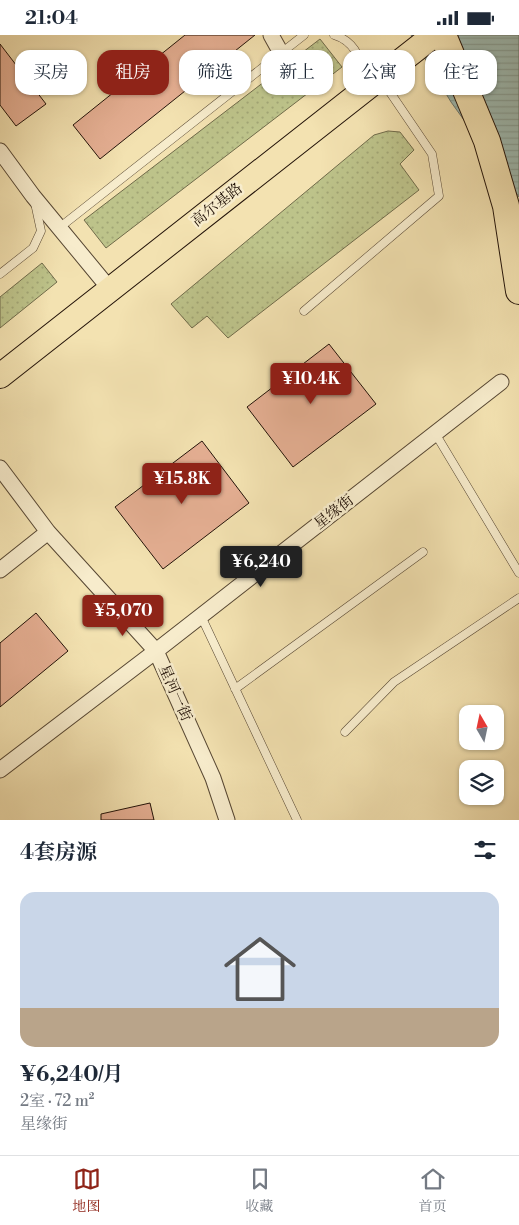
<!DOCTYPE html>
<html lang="zh">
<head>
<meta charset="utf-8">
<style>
	:root { --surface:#fff; --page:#f6f6f7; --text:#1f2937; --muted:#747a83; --line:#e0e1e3; --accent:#8f2418 }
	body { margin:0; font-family:"Libre Bodoni","Noto Serif SC",serif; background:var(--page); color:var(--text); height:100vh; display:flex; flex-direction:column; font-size:19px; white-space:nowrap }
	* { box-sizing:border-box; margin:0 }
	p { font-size:16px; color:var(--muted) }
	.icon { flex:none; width:28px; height:28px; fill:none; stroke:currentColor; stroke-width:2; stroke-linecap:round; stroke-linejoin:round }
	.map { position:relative; height:785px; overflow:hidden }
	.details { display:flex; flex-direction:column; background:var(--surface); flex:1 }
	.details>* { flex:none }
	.banner { position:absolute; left:15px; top:15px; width:490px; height:45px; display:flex; gap:10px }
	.needle { width:32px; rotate:351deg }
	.tools { position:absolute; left:459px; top:670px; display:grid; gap:10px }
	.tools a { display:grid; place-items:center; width:45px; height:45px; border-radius:10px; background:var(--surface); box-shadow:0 1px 4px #0004; font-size:25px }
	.price { position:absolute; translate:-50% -42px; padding:0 11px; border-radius:5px; background:var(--accent); color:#fff; font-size:16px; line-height:32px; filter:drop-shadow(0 1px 2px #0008) }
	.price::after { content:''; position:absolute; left:50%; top:30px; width:15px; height:11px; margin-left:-8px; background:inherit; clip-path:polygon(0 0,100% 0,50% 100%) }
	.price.current { background:#222; color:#fff }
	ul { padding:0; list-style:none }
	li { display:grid; align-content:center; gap:10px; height:265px; padding:0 20px }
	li+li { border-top:1px solid var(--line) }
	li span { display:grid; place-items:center; height:155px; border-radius:15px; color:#555 }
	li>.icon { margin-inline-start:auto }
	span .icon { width:90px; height:90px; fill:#fffc; stroke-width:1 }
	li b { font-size:21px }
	h2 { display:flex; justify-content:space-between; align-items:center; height:60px; padding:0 20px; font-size:21px }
	.chip { padding:0 18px; border-radius:15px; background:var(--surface); box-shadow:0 1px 4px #0004; font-size:18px; line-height:45px }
	.chip.current { background:var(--accent); color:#fff }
	.status { display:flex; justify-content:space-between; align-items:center; height:35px; padding:0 25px; background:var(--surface); direction:ltr }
	.status svg { height:14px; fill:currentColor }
	.dock { display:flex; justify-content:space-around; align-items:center; height:70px; border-top:1px solid var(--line); background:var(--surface); font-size:14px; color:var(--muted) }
	.dock a { display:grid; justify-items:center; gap:2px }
	.dock .current { color:var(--accent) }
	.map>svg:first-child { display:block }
	.grass { fill:url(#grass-dots); stroke:#706b4a }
	.water { fill:url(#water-rules); stroke:#6d7870 }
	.building { fill:#e5af93; stroke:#231309 }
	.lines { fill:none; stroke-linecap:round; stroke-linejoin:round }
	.lane-casing { stroke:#574733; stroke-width:9 }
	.street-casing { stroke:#574733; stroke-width:17 }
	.primary-casing { stroke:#231309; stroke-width:26 }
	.highway-casing { stroke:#231309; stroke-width:28 }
	.lane { stroke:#f7eccc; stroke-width:8 }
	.street { stroke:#f7eccc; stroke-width:15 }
	.primary { stroke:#f3e2b1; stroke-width:24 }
	.highway { stroke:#f3e2b1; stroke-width:26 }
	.labels { text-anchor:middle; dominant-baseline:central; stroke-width:5; stroke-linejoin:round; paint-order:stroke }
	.street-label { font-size:15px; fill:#231309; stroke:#f7eccc }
</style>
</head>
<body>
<div class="status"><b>21:04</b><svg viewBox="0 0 49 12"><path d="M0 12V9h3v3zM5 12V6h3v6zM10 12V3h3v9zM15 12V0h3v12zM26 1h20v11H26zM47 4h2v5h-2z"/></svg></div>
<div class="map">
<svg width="519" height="785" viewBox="0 0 519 785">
	<defs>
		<pattern id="grass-dots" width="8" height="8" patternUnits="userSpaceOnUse" patternTransform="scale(1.25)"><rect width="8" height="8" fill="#bdc38a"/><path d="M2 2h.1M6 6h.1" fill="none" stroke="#a2a776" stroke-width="1.8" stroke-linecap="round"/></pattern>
		<pattern id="water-rules" width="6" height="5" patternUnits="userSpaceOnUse" patternTransform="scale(1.25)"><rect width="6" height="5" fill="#9ebcb4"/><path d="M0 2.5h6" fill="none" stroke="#88a199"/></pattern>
	</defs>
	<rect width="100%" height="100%" fill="#f3e2b1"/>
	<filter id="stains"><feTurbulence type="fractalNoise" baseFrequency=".004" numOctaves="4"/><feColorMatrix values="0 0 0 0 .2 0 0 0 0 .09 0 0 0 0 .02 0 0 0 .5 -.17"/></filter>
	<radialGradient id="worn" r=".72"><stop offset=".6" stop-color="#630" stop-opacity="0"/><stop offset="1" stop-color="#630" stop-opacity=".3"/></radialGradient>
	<path class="grass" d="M320 4 342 32 106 213 84 185Z
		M388 96 400 97 414 115 400 129 419 155 228 303 207 281 192 293 171 269 374 100Z
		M42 228 57 247 0 293V262Z"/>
	<path class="water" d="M411 0H519V162L451 67Z"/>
	<path class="building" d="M185 0H255L100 124 73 90Z
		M0 9 46 69 16 91 0 70Z
		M329 309 376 369 293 432 247 372Z
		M202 406 249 468 163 534 115 472Z
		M36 578 68 616 0 672V608Z
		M150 768 154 785H101V779Z"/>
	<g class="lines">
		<defs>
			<path id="lane" d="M334 0C357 7 363 28 362 50
				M59 193 304 0
				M0 239 33 213 41 196 35 168
				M304 276 439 161 432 119 381 44
				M435 398 519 538
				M201 581 297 785
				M235 654 423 517
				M345 697 394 647 519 563"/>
			<path id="street" d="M271 0 281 18
				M0 116 33 161 109 253
				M0 433 48 497 156 616 213 743 227 785
				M0 535 48 497
				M0 735 156 616 501 347"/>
			<path id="primary" d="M0 341 434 0"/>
			<path id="highway" d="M443 0 487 106 506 171 519 256"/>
		</defs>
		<use href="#lane" class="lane-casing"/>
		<use href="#street" class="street-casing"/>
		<use href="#primary" class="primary-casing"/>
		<use href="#highway" class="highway-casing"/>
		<use href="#lane" class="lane"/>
		<use href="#street" class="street"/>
		<use href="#primary" class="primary"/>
		<use href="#highway" class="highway"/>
	</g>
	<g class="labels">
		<g class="street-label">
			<text transform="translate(217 170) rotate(-38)">高尔基路</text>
			<text transform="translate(334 477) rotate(-38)">星缘街</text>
			<text transform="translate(175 658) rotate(66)">星河一街</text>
		</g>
	</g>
	<rect width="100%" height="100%" filter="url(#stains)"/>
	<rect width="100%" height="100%" fill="url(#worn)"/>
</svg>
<div class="tools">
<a><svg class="needle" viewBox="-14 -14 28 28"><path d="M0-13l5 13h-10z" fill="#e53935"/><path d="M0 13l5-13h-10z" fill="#747a83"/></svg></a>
<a><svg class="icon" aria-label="layers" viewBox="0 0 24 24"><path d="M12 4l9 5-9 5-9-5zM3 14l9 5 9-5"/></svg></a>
</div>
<b class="price" style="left:311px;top:370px">¥10.4K</b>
<b class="price" style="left:182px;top:470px">¥15.8K</b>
<b class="price current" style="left:261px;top:553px">¥6,240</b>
<b class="price" style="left:123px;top:602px">¥5,070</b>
<div class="banner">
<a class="chip">买房</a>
<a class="chip current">租房</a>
<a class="chip">筛选</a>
<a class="chip">新上</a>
<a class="chip">公寓</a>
<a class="chip">住宅</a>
</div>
</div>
<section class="details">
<h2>4套房源<svg class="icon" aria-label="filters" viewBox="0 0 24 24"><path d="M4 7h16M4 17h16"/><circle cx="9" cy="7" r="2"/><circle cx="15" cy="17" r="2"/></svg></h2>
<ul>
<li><span style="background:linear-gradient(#c9d6e8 75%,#b9a48a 0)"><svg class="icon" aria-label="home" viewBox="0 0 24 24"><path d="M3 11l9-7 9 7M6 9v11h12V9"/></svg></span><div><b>¥6,240/月</b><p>2室 · 72 m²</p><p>星缘街</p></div></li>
</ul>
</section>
<nav class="dock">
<a class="current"><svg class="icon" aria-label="map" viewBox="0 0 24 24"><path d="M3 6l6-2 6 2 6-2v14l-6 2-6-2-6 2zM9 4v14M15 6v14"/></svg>地图</a>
<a><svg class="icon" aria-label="saved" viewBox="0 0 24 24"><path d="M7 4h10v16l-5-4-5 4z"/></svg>收藏</a>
<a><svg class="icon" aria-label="home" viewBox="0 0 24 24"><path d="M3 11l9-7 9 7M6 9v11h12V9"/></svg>首页</a>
</nav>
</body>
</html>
